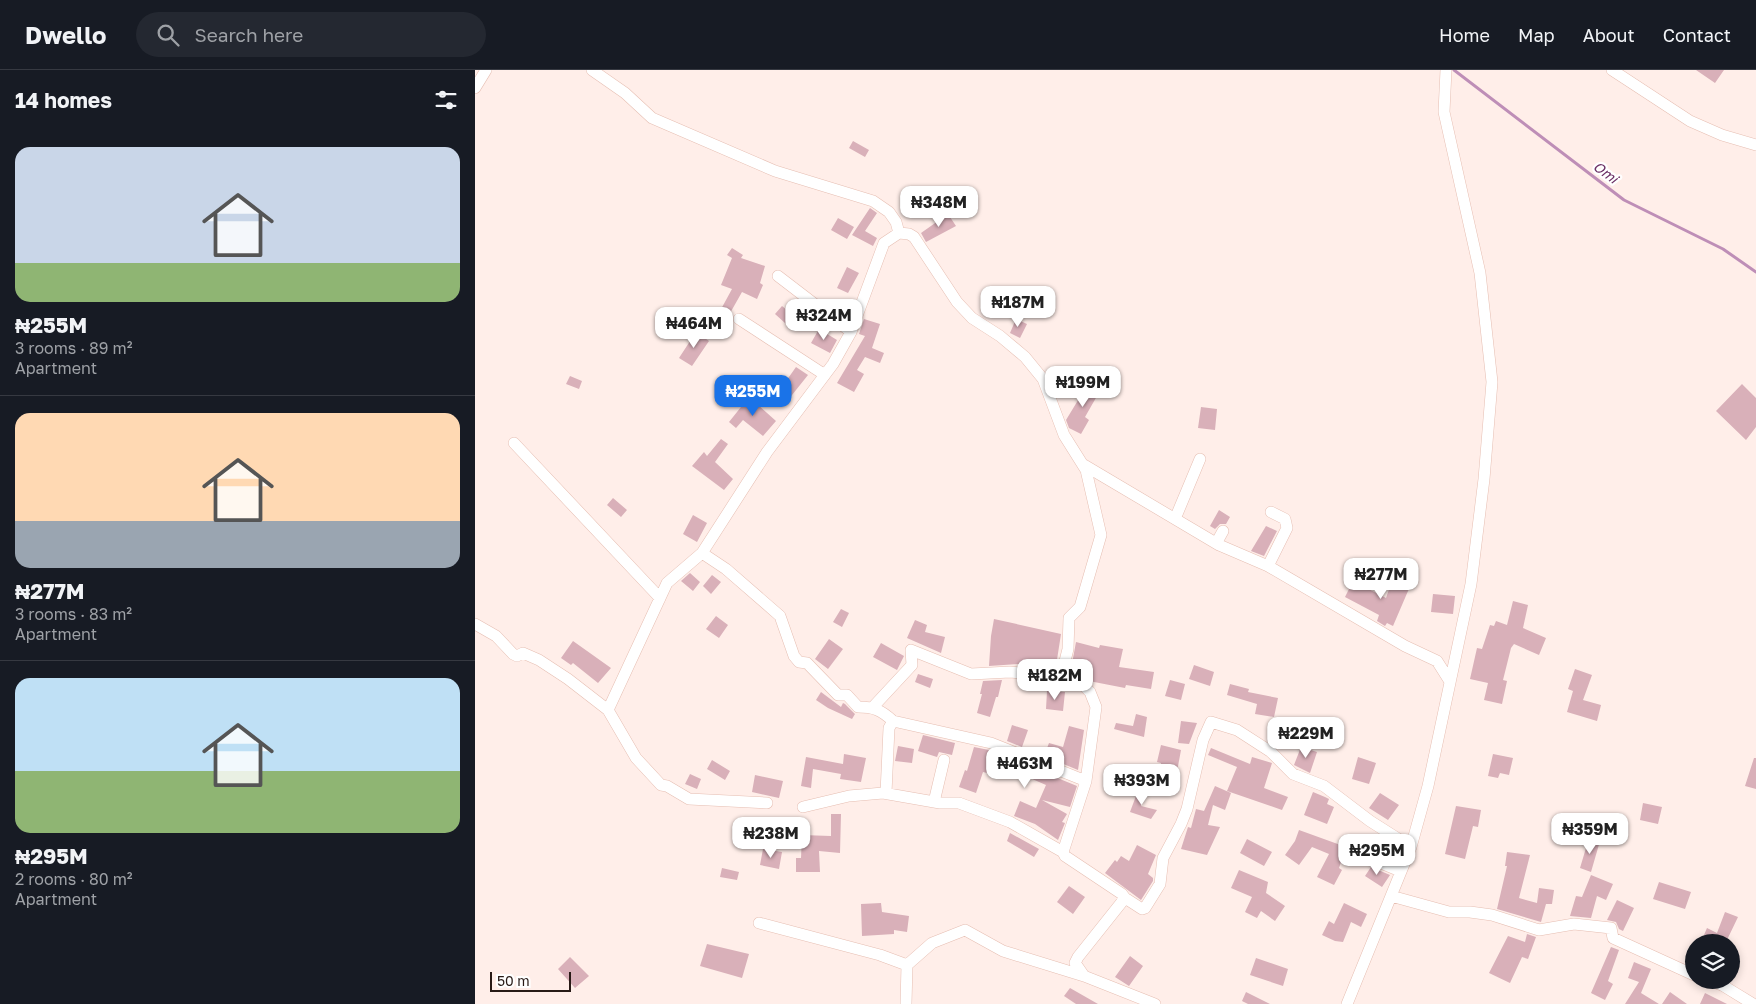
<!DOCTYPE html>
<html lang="en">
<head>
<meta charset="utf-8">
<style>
	:root { --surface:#171b24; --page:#242831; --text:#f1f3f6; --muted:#9ea1a6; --line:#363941; --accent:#1a73e8 }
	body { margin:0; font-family:"Golos Text",sans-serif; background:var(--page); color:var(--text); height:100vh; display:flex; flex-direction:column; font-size:19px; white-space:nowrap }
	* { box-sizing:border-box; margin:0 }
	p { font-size:16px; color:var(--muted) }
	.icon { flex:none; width:28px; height:28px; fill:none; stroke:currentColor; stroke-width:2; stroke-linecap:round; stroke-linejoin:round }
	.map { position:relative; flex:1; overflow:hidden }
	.sheet { display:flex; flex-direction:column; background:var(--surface); width:475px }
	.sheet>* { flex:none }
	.tools { position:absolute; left:1210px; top:864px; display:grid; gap:10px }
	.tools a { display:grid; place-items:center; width:55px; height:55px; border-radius:50%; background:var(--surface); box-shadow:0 2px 8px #0003; font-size:25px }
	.scale { position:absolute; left:15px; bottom:12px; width:81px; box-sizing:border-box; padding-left:5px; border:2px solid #281a16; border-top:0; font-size:14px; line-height:18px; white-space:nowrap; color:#281a16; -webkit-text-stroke:4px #fff; paint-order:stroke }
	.price { position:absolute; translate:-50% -42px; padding:0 11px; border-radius:10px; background:#fff; color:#222; font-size:16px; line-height:32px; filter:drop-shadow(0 1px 2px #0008) }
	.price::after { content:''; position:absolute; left:50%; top:30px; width:15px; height:11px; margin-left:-8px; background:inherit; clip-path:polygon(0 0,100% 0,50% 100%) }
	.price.active { background:var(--accent); color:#fff }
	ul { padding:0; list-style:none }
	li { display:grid; align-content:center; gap:10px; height:265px; padding:0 15px }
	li+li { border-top:1px solid var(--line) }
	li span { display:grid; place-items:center; height:155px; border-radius:15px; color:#555 }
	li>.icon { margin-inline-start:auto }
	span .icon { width:90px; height:90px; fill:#fffc; stroke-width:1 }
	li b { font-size:21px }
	h2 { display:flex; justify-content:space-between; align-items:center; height:60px; padding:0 15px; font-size:21px }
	header { display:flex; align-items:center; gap:30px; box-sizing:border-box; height:70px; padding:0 25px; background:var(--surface); border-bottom:1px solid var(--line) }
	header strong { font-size:24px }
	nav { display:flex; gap:28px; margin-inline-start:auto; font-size:18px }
	.search { width:350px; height:45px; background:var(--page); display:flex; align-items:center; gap:12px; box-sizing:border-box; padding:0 18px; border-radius:28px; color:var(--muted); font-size:19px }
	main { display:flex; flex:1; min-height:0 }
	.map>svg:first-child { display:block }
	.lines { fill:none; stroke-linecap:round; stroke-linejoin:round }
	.stream { stroke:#be8eb7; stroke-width:3 }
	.building { fill:#d9b0b9 }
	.minor-casing { stroke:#e6beb2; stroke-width:12 }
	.minor { stroke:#fff; stroke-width:11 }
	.labels { text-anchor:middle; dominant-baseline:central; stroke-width:4.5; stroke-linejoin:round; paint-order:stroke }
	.water-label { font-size:14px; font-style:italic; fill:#6c3166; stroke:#fff }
</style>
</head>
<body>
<header>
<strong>Dwello</strong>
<div class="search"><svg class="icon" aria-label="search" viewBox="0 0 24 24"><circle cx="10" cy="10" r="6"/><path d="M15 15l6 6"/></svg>Search here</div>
<nav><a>Home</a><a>Map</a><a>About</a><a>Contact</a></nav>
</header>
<main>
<section class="sheet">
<h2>14 homes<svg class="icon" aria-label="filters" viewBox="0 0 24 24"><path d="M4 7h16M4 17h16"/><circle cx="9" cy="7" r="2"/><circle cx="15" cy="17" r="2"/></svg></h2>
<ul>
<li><span style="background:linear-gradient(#c9d6e8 75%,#8fb573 0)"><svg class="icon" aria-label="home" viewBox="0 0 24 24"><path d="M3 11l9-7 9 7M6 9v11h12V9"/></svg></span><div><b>₦255M</b><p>3 rooms · 89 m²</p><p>Apartment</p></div></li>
<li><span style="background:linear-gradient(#ffd9b3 70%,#9aa5b1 0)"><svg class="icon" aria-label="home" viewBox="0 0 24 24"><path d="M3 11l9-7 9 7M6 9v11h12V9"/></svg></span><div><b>₦277M</b><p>3 rooms · 83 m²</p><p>Apartment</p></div></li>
<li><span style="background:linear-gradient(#bfe0f5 60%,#8fb573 0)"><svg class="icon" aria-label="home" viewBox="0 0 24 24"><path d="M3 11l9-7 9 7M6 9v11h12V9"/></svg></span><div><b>₦295M</b><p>2 rooms · 80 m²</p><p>Apartment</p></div></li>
</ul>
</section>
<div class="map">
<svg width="1281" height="934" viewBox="0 0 1281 934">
	<rect width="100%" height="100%" fill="#ffeee9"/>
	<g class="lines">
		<path class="stream" d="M979 0 1149 130 1248 179 1281 202"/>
	</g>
	<path class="building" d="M1221 0H1249L1240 13Z
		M378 71 394 80 390 87 374 78Z
		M395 138 402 143 390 161 402 168 398 176 377 165Z
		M473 144 481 156 451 172 446 163Z
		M363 148 379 157 372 169 356 160Z
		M257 178 268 185 266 188 290 196 285 213 288 215 282 229 267 222 254 245 245 241 257 219 246 215 257 188 252 185Z
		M372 197 384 203 373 223 362 218Z
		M307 236 318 245 310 253 300 244Z
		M389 249 405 254 397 278 409 283 405 293 390 287 382 300 389 304 379 322 362 313 390 266 384 264Z
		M541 249 552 254 545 268 535 263Z
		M344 259 362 270 355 283 336 273Z
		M221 262 234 271 217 296 204 288Z
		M321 297 333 305 313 330 300 320 306 312 309 314Z
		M95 306 107 311 104 319 91 314Z
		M611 311 626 319 610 347 614 350 606 364 594 358 591 350 605 327 602 326Z
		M1267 314 1281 328V357L1271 370 1241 341Z
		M274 327 301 351 288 366 268 350 261 358 254 352Z
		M726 337 742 339 740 360 723 358Z
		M246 369 253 374 240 392 258 409 249 420 217 396 229 382 232 386Z
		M138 428 152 440 146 447 132 435Z
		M744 440 755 447 751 454H745L740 459 735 456Z
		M218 445 232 453 222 472 208 464Z
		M791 456 802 461 789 486 776 481Z
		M215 503 225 512 218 521 206 511Z
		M237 505 246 512 236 524 228 516Z
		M918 508 936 514 918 556 912 553 910 556 902 551 904 545 870 527 878 511 911 528Z
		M958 524 980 526 978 544 956 542Z
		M1038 531 1053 535 1048 558 1071 568 1064 585 1039 574 1036 578 1028 610 1032 611 1027 634 1009 630 1013 613 995 609 1002 578 1007 579 1015 555 1019 556 1021 551 1032 555Z
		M366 539 374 543 367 557 358 552Z
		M241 546 253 555 244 568 231 559Z
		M519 549 586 564 581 596 554 590 553 596 543 594 514 596 516 566Z
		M440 550 452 555 450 562 470 567 466 583 432 568Z
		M354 569 368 579 353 599 340 589Z
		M98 571 136 598 123 613 98 593 96 595 86 588Z
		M601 572 624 578 625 575 648 579 644 597 679 602 676 619 651 615 650 618 614 611 606 603 596 599Z
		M406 573 429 586 422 600 398 587Z
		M719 595 739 602 735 616 714 609Z
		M1100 599 1117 605 1108 630 1126 635 1122 651 1092 642 1098 621 1093 619Z
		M443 604 458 609 455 618 440 612Z
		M527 610 523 627H521L515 647 502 643 507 624H505L508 611Z
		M695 610 710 614 706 630 690 626Z
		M755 614 774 619 773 622 803 628 799 647 780 644 782 634 752 625Z
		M572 621 590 622 588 641 571 639Z
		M346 622 366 637 368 633 370 634 380 644 377 649 353 638 341 630Z
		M661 644 672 647 669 667 639 659 641 653 658 656Z
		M802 648 817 650 814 672 799 670Z
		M706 651 722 653 714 674 703 673Z
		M537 655 553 660 547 677 532 671Z
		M594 656 609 660 603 700 569 686 574 673 588 677Z
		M448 665 480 673 477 685 464 682 462 687 443 681Z
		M686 675 706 680 701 707 704 708 702 724 683 722 686 693 682 692Z
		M423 676 439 679 437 693 420 691Z
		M499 677 514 680 602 716 595 737 567 730 592 744 587 752 590 753 583 770 560 754 539 746 545 731 561 738 571 715 523 694 520 705 508 702 501 723 484 717 490 700 492 701Z
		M826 677 842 682 835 703 819 695Z
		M736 678 775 694 777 687 797 693 789 718 813 727 807 740 752 721 762 697 733 685Z
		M369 684 391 688 386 712 365 709 366 704 338 699 336 718 326 716 331 687 368 694Z
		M1018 684 1038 688 1034 705 1025 703 1023 708 1013 706Z
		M883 687 901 693 894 714 877 709Z
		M1279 688H1281V719L1270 716Z
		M237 690 255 701 250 710 232 699Z
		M641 694 656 697 653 712 638 709Z
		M215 704 226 709 222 719 210 714Z
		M280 705 308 711 304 728 277 722Z
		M740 716 756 723 750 740 738 735 733 755 745 757 732 785 706 779 713 757 716 758 721 739 729 741Z
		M664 718 672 721 666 736 682 740 676 749 655 742Z
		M838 722 850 727 854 729 852 734 859 737 852 754 829 745Z
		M905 723 924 735 913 750 894 738Z
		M1168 733 1187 737 1183 754 1165 750Z
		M981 736 1006 740 1003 757 998 756 990 789 970 784Z
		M356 744H366L365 783 344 781 345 802H321V788H326L327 765 356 766Z
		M824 760 871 777 864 798 867 800 859 815 842 807 854 784 837 777 824 795 810 785 820 771Z
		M535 763 564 779 559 787 532 771Z
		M1114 768 1125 771 1116 802 1105 798Z
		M772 769 797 782 789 796 765 783Z
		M662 775 681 785 673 804 678 808V811L666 830 630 803 640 790 642 792 646 786 654 791Z
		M288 779 307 782 304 799 285 795Z
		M1032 782 1055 785 1044 828 1062 833 1064 818 1079 820 1077 834H1071L1066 852 1022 839 1032 796H1030Z
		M896 797 915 805 907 817 890 806Z
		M247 798 264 802 262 810 245 807Z
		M764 800 793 812 791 823 810 836 800 851 786 841 782 848 770 842 777 827 756 818Z
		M1116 805 1138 814 1131 830 1122 826 1116 848 1095 846 1101 826 1107 827Z
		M1184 812 1216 822 1210 839 1178 829Z
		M594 816 610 827 598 844 582 832Z
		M1142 830 1159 838 1148 861 1144 859 1141 852 1132 850Z
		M406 833 407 842 434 846 432 862 419 860V864L387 866 386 834Z
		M869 833 892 844 886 857 876 852 868 872 860 871 847 865 854 851 859 854Z
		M1250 842 1263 847 1251 872H1226L1232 858 1242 863Z
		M1052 864 1061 867 1053 889 1047 887 1035 913 1014 903 1033 866 1050 872Z
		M232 874 274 884 267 908 225 896Z
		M1136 877 1144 880 1133 911 1138 914 1130 930 1116 923Z
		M655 886 668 896 654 916 640 907Z
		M95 887 114 906 100 918 83 899Z
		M781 888 813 899 808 916 775 905Z
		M1159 892 1176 899 1166 923 1184 934H1150L1164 912 1153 908Z
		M595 918 623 934H601L589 926Z
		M771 922 795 934H773L767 931Z
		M1195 922 1212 934H1187Z
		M1230 923 1252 934H1225Z"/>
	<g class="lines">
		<defs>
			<path id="minor" d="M117 0 150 23 177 48 300 101 398 131 414 142 421 152 424 163
				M1137 0 1215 51 1247 65 1281 75
				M0 18 11 0
				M303 206 376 262
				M264 249 350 305
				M39 373 185 528
				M609 395 744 475
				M700 449 725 389
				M748 461 743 470 744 475 793 496 930 576 962 591 974 610
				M793 496 812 458 810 449 796 442
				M0 554 21 566 38 584 42 586 48 583 64 590 93 609 133 640 161 688 186 715 192 716 214 729 292 733
				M398 637 437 595 436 580 496 604 535 602 555 604 597 613
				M133 640 192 513 227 483
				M418 651 516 673 611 711
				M411 723 414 658 418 651C406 640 399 637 383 637L372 625H363L332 593 324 592 319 586 305 546 251 499 227 483 292 382 358 294 376 262 409 173 424 163 434 164 439 167 482 232 497 248 525 266 550 287 568 309 589 365 611 400 626 465 605 537 594 548 593 579 587 603 603 610 615 622 621 637 611 711 588 782
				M459 732 469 690
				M328 737 374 726 408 723 465 733H484L535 752 588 782 590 786 647 824 650 828 667 839 670 838 685 814 688 788 706 754 712 739 728 670 736 652 762 660 796 682 818 704 849 716 895 751 936 777
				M877 781 925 801
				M916 826 974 842H995L1017 845 1064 860 1099 854 1136 858 1138 868 1219 905
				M650 828 603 887 600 893 609 906 680 934
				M284 853 405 885 432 895 457 873 490 860 528 881 609 906
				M1233 910 1247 915 1278 934
				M431 934 432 895
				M872 934 936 777 953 716 996 514 1009 409 1017 312 1005 203 969 42 971 0"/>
		</defs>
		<use href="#minor" class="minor-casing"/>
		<use href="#minor" class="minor"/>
	</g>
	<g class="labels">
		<g class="water-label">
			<text transform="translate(1131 102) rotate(37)">Omi</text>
		</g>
	</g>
</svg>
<div class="tools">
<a><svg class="icon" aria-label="layers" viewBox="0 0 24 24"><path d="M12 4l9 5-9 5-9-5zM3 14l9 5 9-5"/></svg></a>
</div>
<div class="scale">50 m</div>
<b class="price" style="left:464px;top:158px">₦348M</b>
<b class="price" style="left:543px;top:258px">₦187M</b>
<b class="price" style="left:349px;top:271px">₦324M</b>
<b class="price" style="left:219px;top:279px">₦464M</b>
<b class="price" style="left:608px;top:338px">₦199M</b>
<b class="price active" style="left:278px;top:347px">₦255M</b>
<b class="price" style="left:906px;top:530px">₦277M</b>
<b class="price" style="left:580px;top:631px">₦182M</b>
<b class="price" style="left:831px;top:689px">₦229M</b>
<b class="price" style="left:550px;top:719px">₦463M</b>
<b class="price" style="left:667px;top:736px">₦393M</b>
<b class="price" style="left:1115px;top:785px">₦359M</b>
<b class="price" style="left:296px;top:789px">₦238M</b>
<b class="price" style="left:902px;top:806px">₦295M</b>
</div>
</main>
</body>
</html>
